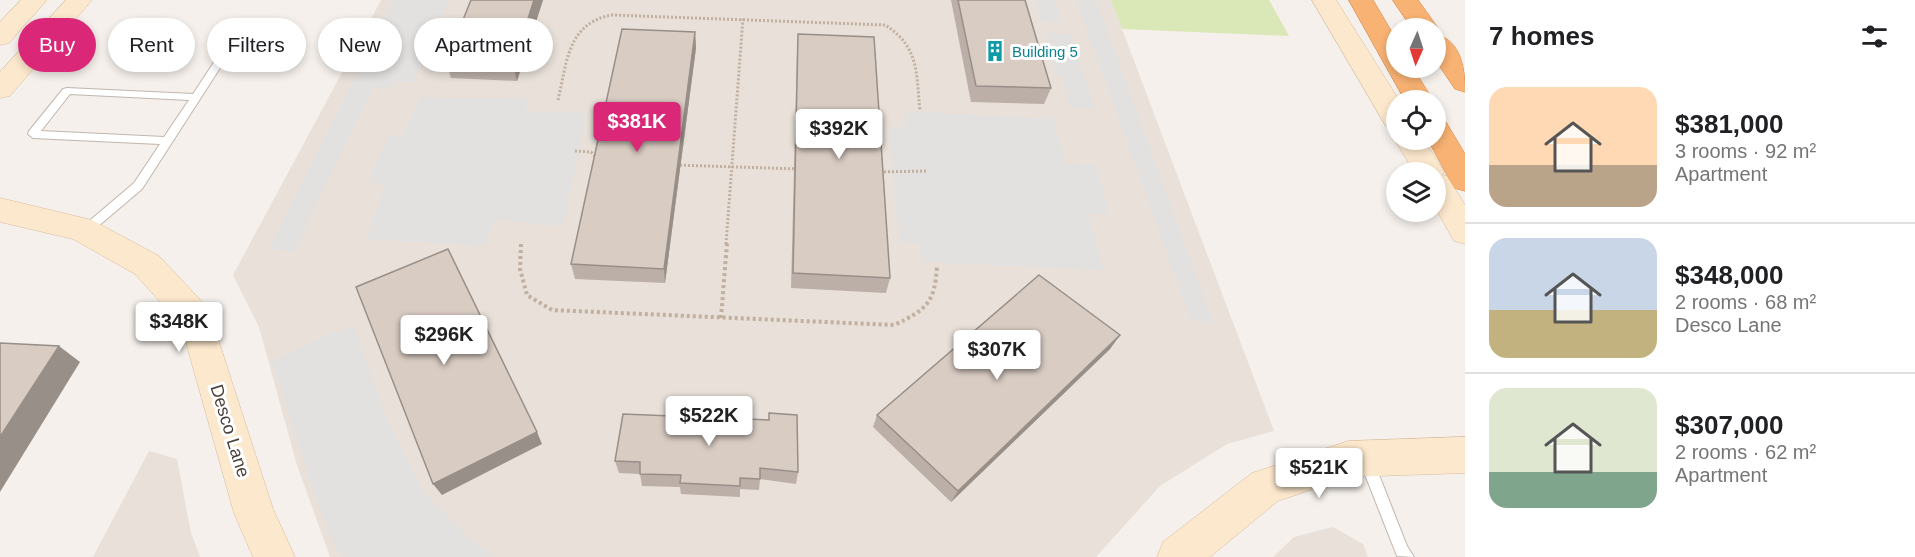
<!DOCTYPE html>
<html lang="en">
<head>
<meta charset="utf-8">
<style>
	:root { --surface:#fff; --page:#f2f2f2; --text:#202124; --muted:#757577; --line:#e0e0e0; --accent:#db2777 }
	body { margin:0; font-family:Arial,sans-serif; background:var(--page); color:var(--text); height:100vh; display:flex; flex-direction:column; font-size:22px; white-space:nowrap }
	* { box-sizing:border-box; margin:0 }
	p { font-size:20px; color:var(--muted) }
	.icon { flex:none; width:33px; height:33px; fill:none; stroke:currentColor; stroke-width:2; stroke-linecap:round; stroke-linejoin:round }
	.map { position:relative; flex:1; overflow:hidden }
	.details { display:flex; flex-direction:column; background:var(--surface); width:450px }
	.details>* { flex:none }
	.guide { position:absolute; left:18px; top:18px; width:570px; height:54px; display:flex; gap:12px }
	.needle { width:39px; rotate:183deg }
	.tools { position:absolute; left:1386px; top:18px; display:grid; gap:12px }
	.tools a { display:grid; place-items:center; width:60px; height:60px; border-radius:50%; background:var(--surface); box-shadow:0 3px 9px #0003; font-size:30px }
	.price { position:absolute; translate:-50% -51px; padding:0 14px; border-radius:6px; background:#fff; color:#222; font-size:20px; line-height:39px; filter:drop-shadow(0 2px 3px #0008) }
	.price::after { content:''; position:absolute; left:50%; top:36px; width:18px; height:14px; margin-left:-9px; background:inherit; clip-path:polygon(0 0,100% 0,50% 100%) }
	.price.active { background:var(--accent); color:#fff }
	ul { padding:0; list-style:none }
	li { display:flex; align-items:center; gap:18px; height:150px; padding:0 24px }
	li+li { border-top:2px solid var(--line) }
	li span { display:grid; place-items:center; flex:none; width:168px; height:120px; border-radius:18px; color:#555 }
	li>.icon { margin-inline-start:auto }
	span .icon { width:72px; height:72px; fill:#fffc; stroke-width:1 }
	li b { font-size:26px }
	h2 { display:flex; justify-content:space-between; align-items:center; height:72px; padding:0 24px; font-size:26px }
	.tag { padding:0 21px; border-radius:27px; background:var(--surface); box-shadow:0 3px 9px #0003; font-size:21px; line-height:54px }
	.tag.active { background:var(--accent); color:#fff }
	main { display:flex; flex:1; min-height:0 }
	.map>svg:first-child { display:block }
	.residential { fill:#e8e0d9 }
	.green { fill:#dae7b6 }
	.parking { fill:#e3e1df }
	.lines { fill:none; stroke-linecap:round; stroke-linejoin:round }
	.lane-casing { stroke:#c0b6ad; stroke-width:2 }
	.secondary-casing { stroke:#d5bc9f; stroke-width:1 }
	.highway-casing { stroke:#d78342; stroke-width:1 }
	.path-far1 { stroke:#c1af9f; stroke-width:3; stroke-dasharray:2 2; stroke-linecap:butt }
	.path { stroke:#c1af9f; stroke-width:4; stroke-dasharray:3 3; stroke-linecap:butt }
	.lane { fill:#fff; fill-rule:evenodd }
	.secondary { fill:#fce8cd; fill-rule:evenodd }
	.highway { fill:#f8b273; fill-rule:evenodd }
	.wall { fill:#bbafa8 }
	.shaded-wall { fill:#988f88 }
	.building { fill:#d9ccc3; stroke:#988f88; stroke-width:1.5 }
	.labels { text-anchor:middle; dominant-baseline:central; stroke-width:6; stroke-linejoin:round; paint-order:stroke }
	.far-culture-label { font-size:15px; fill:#0d838f; stroke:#fff; text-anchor:start }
	.street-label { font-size:18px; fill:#493f39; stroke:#fff }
</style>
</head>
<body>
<main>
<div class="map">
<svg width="1465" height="557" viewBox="0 0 1465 557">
	<rect width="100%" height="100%" fill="#f5f0eb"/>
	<path class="residential" d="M381 0H1111L1274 431 1227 444 1160 486 1096 557H330L296 462 259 327 233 275Z
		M149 451 177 459 191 533 200 557H93Z
		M1333 527 1363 544 1368 557H1273L1294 537Z"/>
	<path class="green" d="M1111 0H1269L1289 36 1122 29Z"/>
	<path class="parking" d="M395 0H450L413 82H396L392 89 373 88 294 252 268 249Z
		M1035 0H1055L1062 22 1041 21Z
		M1076 0H1096L1213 322 1191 321Z
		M1045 33 1070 34 1095 109 1070 108 1062 78 1057 77Z
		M421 97 528 99 525 111 587 113 563 226 493 220 487 246 366 239 385 185 368 183 388 136H403Z
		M905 111 1053 119 1066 163 1096 165 1109 214H1088L1103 270 922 262 920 244 899 243 889 127H907Z
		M353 324 388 422 422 491 471 541 495 557H343L333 543 314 493 272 361Z"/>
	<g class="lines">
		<defs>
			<path id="lane" d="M235 34 240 37 142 189 89 234H81L79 231 81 228 134 183 160 144 33 138 28 134 29 131 63 89 67 88 193 94 232 35ZM70 94 189 100 164 137 41 131Z
				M1367 455 1372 457 1407 546 1414 557 1397 556 1360 462 1362 457Z"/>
			<path id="secondary" d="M21 0H47L9 43 0 45V22Z
				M66 0H92L10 96 0 98V72Z
				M1312 0H1336L1399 100H1396V129L1386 126Z
				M1396 137V140H1424L1444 172 1442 175 1447 176 1465 205V244L1454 241 1436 209V172H1414L1395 140Z
				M0 198 92 220 159 256 208 308 273 509 295 557H253L234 513 181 325 135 274 73 239 0 222Z
				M1465 437V473L1348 477 1278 501 1210 557H1157L1163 542 1252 473 1348 441Z"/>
			<path id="highway" d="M1349 0H1373L1396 39V68H1413L1433 100H1405Z
				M1393 0H1418L1438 28 1436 31V28H1412Z
				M1436 34C1462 41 1465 70 1465 92L1455 89 1436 61Z
				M1436 119 1446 122 1465 154V191L1454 188 1428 140H1436Z"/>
		</defs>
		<use href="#lane" class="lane-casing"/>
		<use href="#secondary" class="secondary-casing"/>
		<use href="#highway" class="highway-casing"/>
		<path class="path-far1" d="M558 100C567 63 567 23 612 15L885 25C920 47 916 74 920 111
			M575 151 591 152 598 159
			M676 165 798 169
			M880 172 927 171
			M726 244 743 18"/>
		<path class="path" d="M521 244 520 269 527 295 552 310 894 325C926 310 935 303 937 266
			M721 318 727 243"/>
		<use href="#lane" class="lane"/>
		<use href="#secondary" class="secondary"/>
		<use href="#highway" class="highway"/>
	</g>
	<path class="wall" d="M471 0H543L517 81 451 78 446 62Z
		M951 0H1025L1051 88 1044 104 971 102Z
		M695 32 696 48 665 283 575 279 571 264Z
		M798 34 890 278 886 293 791 288 797 50Z
		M1120 335 1110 349 951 502 873 427 877 415Z
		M769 420 798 472 796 484 760 479 759 490 740 489V497L681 494 680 487 642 486 640 474 619 473 615 461Z"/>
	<path class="shaded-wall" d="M534 0H543L517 81 513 65Z
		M695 32 696 48 665 283 664 269Z
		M1120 335 1110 349 951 502 958 491Z
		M59 346 80 362 0 492V437Z
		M537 432 542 444 442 495 433 484Z"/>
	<path class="building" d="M471 0H534L513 65 446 62Z
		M958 0H1025L1051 88 976 86Z
		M622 29 695 32 664 269 571 264Z
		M798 34 874 37 890 278 793 273Z
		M448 249 537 432 433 484 356 287Z
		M1039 275 1120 335 958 491 877 415Z
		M0 343 59 346 0 437Z
		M769 413 797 415 798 472 760 468V479L740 478V486L680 483 681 475 640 474V462L615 461 623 414 769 420Z"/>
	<defs>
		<symbol id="building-bare" viewBox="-9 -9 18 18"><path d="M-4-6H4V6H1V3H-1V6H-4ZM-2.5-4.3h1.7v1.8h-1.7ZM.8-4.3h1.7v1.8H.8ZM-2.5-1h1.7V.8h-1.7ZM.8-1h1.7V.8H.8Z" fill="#0f9aa8" stroke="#fff" stroke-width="2.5" paint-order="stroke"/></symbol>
	</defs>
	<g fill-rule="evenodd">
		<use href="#building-bare" x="980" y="36" width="30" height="30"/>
	</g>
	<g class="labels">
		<g class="far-culture-label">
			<text x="1012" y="51">Building 5</text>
		</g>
		<g class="street-label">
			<text transform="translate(230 431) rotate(73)">Desco Lane</text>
		</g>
	</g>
</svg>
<div class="tools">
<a><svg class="needle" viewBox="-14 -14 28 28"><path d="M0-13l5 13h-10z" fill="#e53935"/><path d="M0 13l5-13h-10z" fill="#757577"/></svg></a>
<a><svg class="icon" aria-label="locate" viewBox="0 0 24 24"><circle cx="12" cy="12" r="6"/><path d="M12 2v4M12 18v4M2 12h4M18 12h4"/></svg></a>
<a><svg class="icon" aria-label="layers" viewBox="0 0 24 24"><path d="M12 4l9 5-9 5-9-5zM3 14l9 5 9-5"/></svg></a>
</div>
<b class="price active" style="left:637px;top:153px">$381K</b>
<b class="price" style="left:839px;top:160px">$392K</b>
<b class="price" style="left:179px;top:353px">$348K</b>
<b class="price" style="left:444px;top:366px">$296K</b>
<b class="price" style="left:997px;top:381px">$307K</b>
<b class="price" style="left:709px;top:447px">$522K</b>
<b class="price" style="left:1319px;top:499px">$521K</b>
<div class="guide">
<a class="tag active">Buy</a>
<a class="tag">Rent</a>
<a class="tag">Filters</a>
<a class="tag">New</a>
<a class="tag">Apartment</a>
</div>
</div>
<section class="details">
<h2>7 homes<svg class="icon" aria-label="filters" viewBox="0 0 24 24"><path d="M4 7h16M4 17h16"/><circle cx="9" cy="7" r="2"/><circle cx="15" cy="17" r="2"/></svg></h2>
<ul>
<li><span style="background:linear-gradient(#ffd9b3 65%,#b9a48a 0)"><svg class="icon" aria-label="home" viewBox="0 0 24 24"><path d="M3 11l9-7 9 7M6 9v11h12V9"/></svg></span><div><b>$381,000</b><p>3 rooms · 92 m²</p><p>Apartment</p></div></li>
<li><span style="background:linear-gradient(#c9d6e8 60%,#c2b280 0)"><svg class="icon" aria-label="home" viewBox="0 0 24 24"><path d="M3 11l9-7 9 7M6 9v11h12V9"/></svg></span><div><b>$348,000</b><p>2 rooms · 68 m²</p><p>Desco Lane</p></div></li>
<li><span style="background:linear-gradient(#dfe7d0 70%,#7fa58c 0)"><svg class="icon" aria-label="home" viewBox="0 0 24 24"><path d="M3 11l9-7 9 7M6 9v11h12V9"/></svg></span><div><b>$307,000</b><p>2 rooms · 62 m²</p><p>Apartment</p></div></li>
</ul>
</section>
</main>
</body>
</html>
